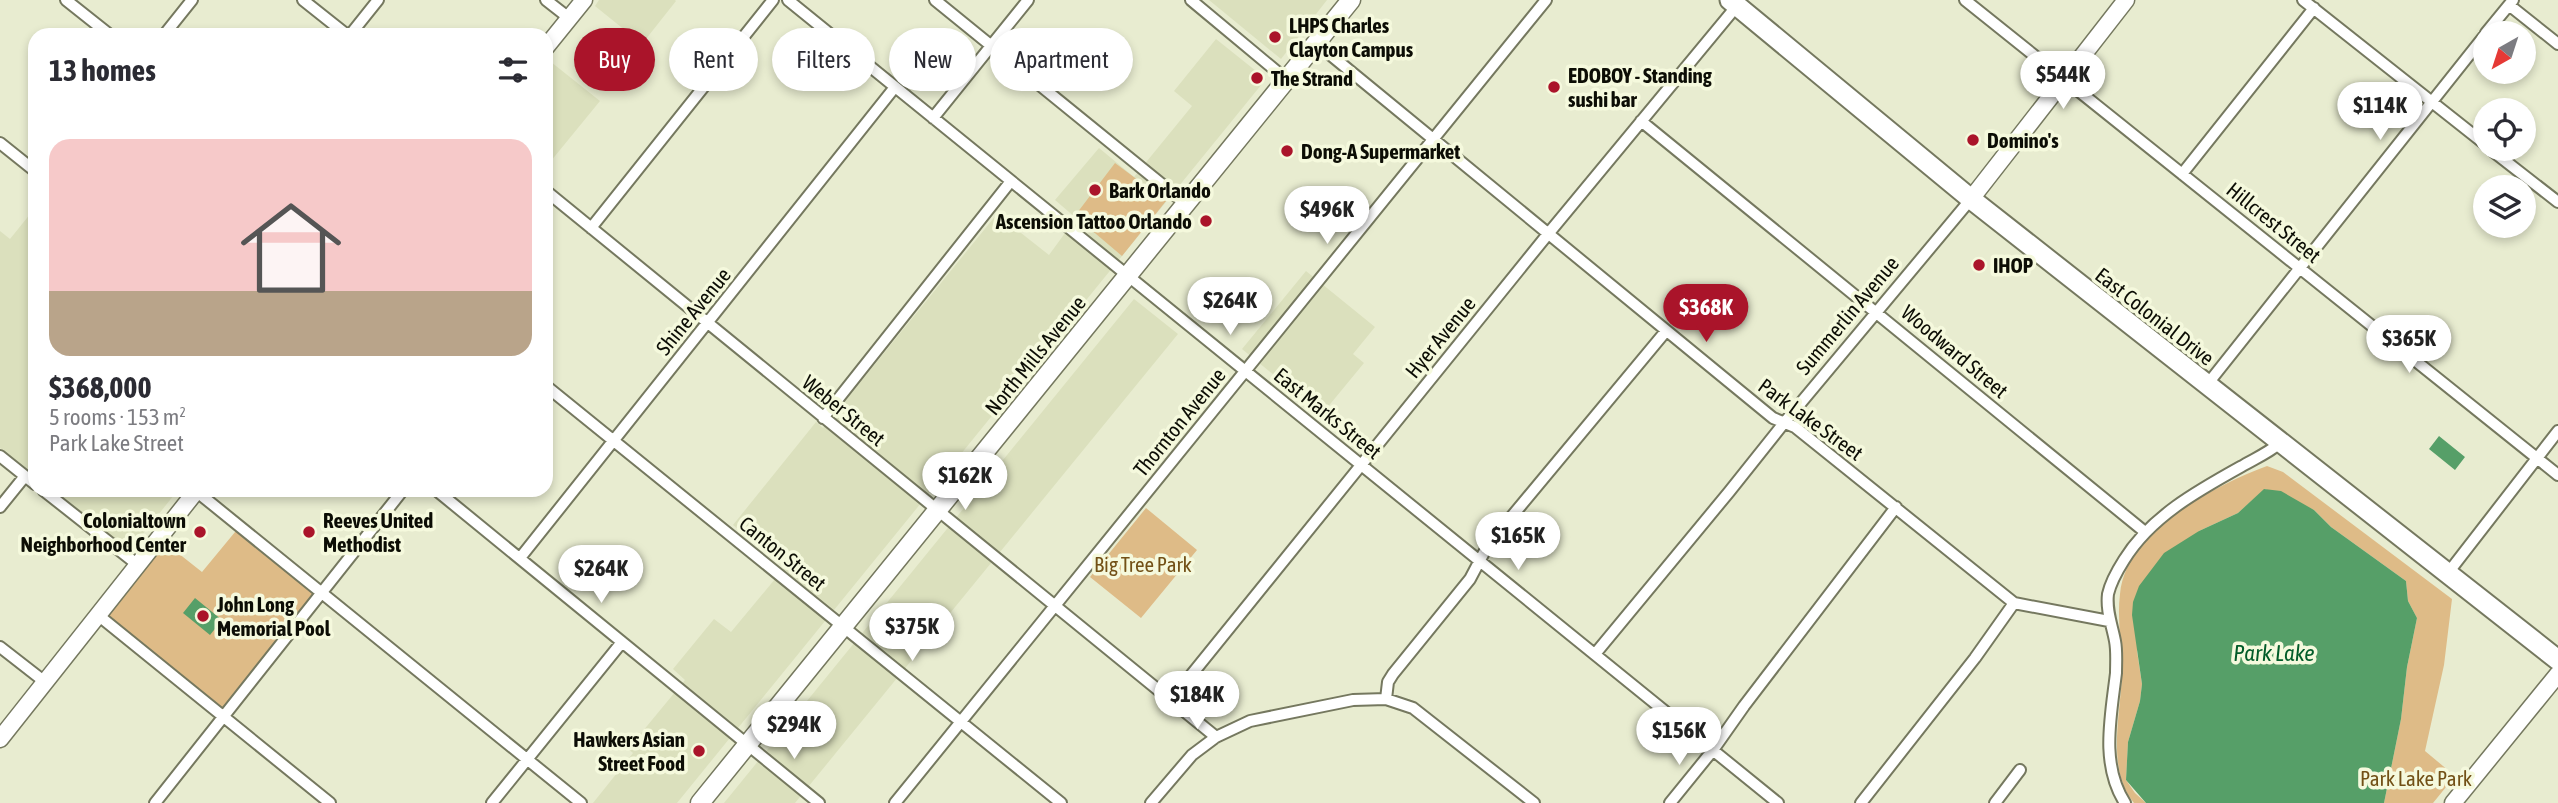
<!DOCTYPE html>
<html lang="en">
<head>
<meta charset="utf-8">
<style>
	:root { --surface:#fff; --page:#f7f7f7; --text:#2b2b33; --muted:#7c7c81; --accent:#aa142a }
	body { margin:0; font-family:"Asap Condensed",sans-serif; background:var(--page); color:var(--text); height:100vh; display:flex; flex-direction:column; font-size:26px; white-space:nowrap }
	* { box-sizing:border-box; margin:0 }
	p { font-size:23px; color:var(--muted) }
	.icon { flex:none; width:38px; height:38px; fill:none; stroke:currentColor; stroke-width:2; stroke-linecap:round; stroke-linejoin:round }
	.map { position:relative; flex:1; overflow:hidden }
	.sheet { position:absolute; left:28px; top:28px; width:525px; height:469px; display:flex; flex-direction:column; background:var(--surface); border-radius:21px; box-shadow:0 4px 10px #0003 }
	.sheet>* { flex:none }
	.banner { position:absolute; left:574px; top:28px; width:665px; height:63px; display:flex; gap:14px }
	.needle { width:46px; rotate:219deg }
	.buttons { position:absolute; left:2473px; top:21px; display:grid; gap:14px }
	.buttons a { display:grid; place-items:center; width:63px; height:63px; border-radius:50%; background:var(--surface); box-shadow:0 4px 10px #0003; font-size:35px }
	.price { position:absolute; translate:-50% -60px; padding:0 16px; border-radius:24px; background:#fff; color:#222; font-size:23px; line-height:46px; filter:drop-shadow(0 2px 4px #0008) }
	.price::after { content:''; position:absolute; left:50%; top:42px; width:21px; height:16px; margin-left:-10px; background:inherit; clip-path:polygon(0 0,100% 0,50% 100%) }
	.price.active { background:var(--accent); color:#fff }
	ul { padding:0; list-style:none }
	li { display:grid; align-content:center; gap:14px; height:371px; padding:0 21px }
	li span { display:grid; place-items:center; height:217px; border-radius:21px; color:#555 }
	li>.icon { margin-inline-start:auto }
	span .icon { width:126px; height:126px; fill:#fffc; stroke-width:1 }
	li b { font-size:30px }
	h2 { display:flex; justify-content:space-between; align-items:center; height:84px; padding:0 21px; font-size:30px }
	.tag { padding:0 24px; border-radius:32px; background:var(--surface); box-shadow:0 4px 10px #0003; font-size:24px; line-height:63px }
	.tag.active { background:var(--accent); color:#fff }
	.map>svg:first-child { display:block }
	.built { fill:#dbe0bd }
	.green { fill:#debb87 }
	.water { fill:#569f68 }
	.lines { fill:none; stroke-linecap:round; stroke-linejoin:round }
	.street-casing { stroke:#75785f; stroke-width:14 }
	.secondary-casing { stroke:#75785f; stroke-width:19 }
	.primary-casing { stroke:#75785f; stroke-width:21 }
	.highway-casing { stroke:#75785f; stroke-width:23 }
	.street { stroke:#fff; stroke-width:10 }
	.secondary { stroke:#fff; stroke-width:16 }
	.primary { stroke:#fff; stroke-width:18 }
	.highway { stroke:#fff; stroke-width:19 }
	.poi-dot { fill:#aa142a; stroke:#f5f9dd; stroke-width:2.5 }
	.labels { text-anchor:middle; dominant-baseline:central; stroke-width:7; stroke-linejoin:round; paint-order:stroke }
	.poi-label { font-size:21px; font-weight:bold; fill:#0c0d05; stroke:#f5f9dd; text-anchor:start }
	.street-label { font-size:21px; fill:#0c0d05; stroke:#f5f9dd }
	.park-label { font-size:21px; fill:#725016; stroke:#f5f9dd }
	.water-label { font-size:23px; font-style:italic; fill:#025c29; stroke:#f5f9dd }
</style>
</head>
<body>
<div class="map">
<svg width="2558" height="803" viewBox="0 0 2558 803">
	<rect width="100%" height="100%" fill="#e8ecd0"/>
	<path class="built" d="M599 0H675L676 1 642 44 595 6Z
		M1209 0H1327L1281 59Z
		M1216 39 1266 79 677 803H593L633 753 628 749 685 680 673 669 714 619 731 632 785 567 733 525 816 422 823 428 997 214 1049 255 1076 218 1055 200 1099 148 1134 177 1192 106 1174 91Z
		M551 62 600 101 546 167V69Z
		M35 208V475L0 448V231L10 239Z
		M1306 271 1375 327 1353 354 1364 363 1322 414 1242 349Z
		M1134 299 1178 334 795 803H724Z
		M54 490H178L130 550Z"/>
	<path class="green" d="M1115 163 1166 201 1122 256 1076 217 1079 214 1077 213Z
		M2267 466 2283 472 2452 599 2444 665 2425 751 2455 776 2433 803H2384L2401 719 2407 667 2417 618 2408 601 2406 581 2331 527 2314 510 2265 489 2238 513 2199 531 2137 651 2142 684 2140 701 2128 742 2126 780 2135 793 2146 803H2134C2109 773 2118 726 2121 689 2125 657 2116 626 2120 594 2126 530 2214 486 2267 466Z
		M1146 508 1197 550 1141 618 1090 577Z
		M240 526 322 592 224 717 98 615 159 538 202 572Z"/>
	<path class="water" d="M2439 436 2465 457 2455 470 2429 449Z
		M2264 489 2281 491 2314 510 2331 527 2406 581 2408 601 2417 618 2407 667 2401 719 2384 803H2146L2126 780 2128 742 2140 701 2142 684 2132 615 2133 602 2139 586 2164 553 2199 531 2238 513Z
		M195 598 222 620 210 635 183 613Z"/>
	<g class="lines">
		<defs>
			<path id="street" d="M66 0 110 35
				M303 0 347 35
				M546 0 569 18
				M788 0 1778 803
				M935 0 1186 204
				M1191 0 1287 80
				M1965 0 2558 475
				M2303 0 2485 144
				M2509 5 2558 44
				M2486 33 2513 0
				M164 35 192 0
				M350 35 378 0
				M1316 43 1773 418 1795 427 2014 603 2109 621
				M933 118 1028 0
				M1641 121 2145 532
				M0 143 35 171
				M2490 149 2558 202
				M2182 174 2314 8
				M546 191 1216 737
				M591 228 773 0
				M546 386 1061 803
				M2206 386 2485 35
				M823 418 1011 181
				M0 456 35 484
				M43 490 138 565
				M436 490 819 803
				M196 491 581 803
				M0 507 25 476
				M520 558 895 87
				M2448 573 2558 431
				M98 615 330 803
				M0 647 45 682
				M1595 654 1729 492 1784 423 1971 199
				M1386 699 1388 682 1393 674 1470 579 1488 545 1666 331
				M1171 700 1548 234 1740 2
				M155 803 403 490
				M492 803 622 642
				M895 803 1546 0
				M1151 803 1192 755 1216 737 1250 721 1353 700 1386 699 1413 708 1534 803
				M1670 803 1713 750 1744 706 1896 507
				M1861 803 1975 658 2014 603
				M1995 803 2020 770
				M2125 803C2100 764 2111 716 2116 673 2116 663 2117 651 2115 641 2112 625 2106 611 2108 594 2111 581 2117 571 2124 560 2151 516 2199 490 2244 465 2256 458 2268 453 2280 443"/>
			<path id="secondary" d="M546 47 584 0
				M1971 199 2126 0
				M0 739 197 490
				M2453 803 2558 674"/>
			<path id="primary" d="M700 803 1351 0"/>
			<path id="highway" d="M1730 0 1971 199 2558 660"/>
		</defs>
		<use href="#street" class="street-casing"/>
		<use href="#secondary" class="secondary-casing"/>
		<use href="#primary" class="primary-casing"/>
		<use href="#highway" class="highway-casing"/>
		<use href="#street" class="street"/>
		<use href="#secondary" class="secondary"/>
		<use href="#primary" class="primary"/>
		<use href="#highway" class="highway"/>
	</g>
	<g class="poi-dot">
		<circle cx="1275" cy="37" r="7"/>
		<circle cx="1257" cy="78" r="7"/>
		<circle cx="1554" cy="87" r="7"/>
		<circle cx="1973" cy="140" r="7"/>
		<circle cx="1287" cy="151" r="7"/>
		<circle cx="1095" cy="190" r="7"/>
		<circle cx="1206" cy="221" r="7"/>
		<circle cx="1979" cy="265" r="7"/>
		<circle cx="200" cy="532" r="7"/>
		<circle cx="309" cy="532" r="7"/>
		<circle cx="203" cy="616" r="7"/>
		<circle cx="699" cy="751" r="7"/>
	</g>
	<g class="labels">
		<g class="poi-label">
			<text x="1289" y="25">LHPS Charles<tspan x="1289" dy="24">Clayton Campus</tspan></text>
			<text x="1568" y="75">EDOBOY - Standing<tspan x="1568" dy="24">sushi bar</tspan></text>
			<text x="1271" y="78">The Strand</text>
			<text x="1987" y="140">Domino's</text>
			<text x="1301" y="151">Dong-A Supermarket</text>
			<text x="1109" y="190">Bark Orlando</text>
			<text x="1192" y="221" text-anchor="end">Ascension Tattoo Orlando</text>
			<text x="1993" y="265">IHOP</text>
			<text x="186" y="520" text-anchor="end">Colonialtown<tspan x="186" dy="24">Neighborhood Center</tspan></text>
			<text x="323" y="520">Reeves United<tspan x="323" dy="24">Methodist</tspan></text>
			<text x="217" y="604">John Long<tspan x="217" dy="24">Memorial Pool</tspan></text>
			<text x="685" y="739" text-anchor="end">Hawkers Asian<tspan x="685" dy="24">Street Food</tspan></text>
		</g>
		<g class="street-label">
			<text transform="translate(2274 222) rotate(39)">Hillcrest Street</text>
			<text transform="translate(693 311) rotate(-51)">Shine Avenue</text>
			<text transform="translate(1847 315) rotate(-50)">Summerlin Avenue</text>
			<text transform="translate(2155 316) rotate(38)">East Colonial Drive</text>
			<text transform="translate(1440 337) rotate(-51)">Hyer Avenue</text>
			<text transform="translate(1955 351) rotate(40)">Woodward Street</text>
			<text transform="translate(1035 355) rotate(-51)">North Mills Avenue</text>
			<text transform="translate(844 410) rotate(39)">Weber Street</text>
			<text transform="translate(1328 413) rotate(39)">East Marks Street</text>
			<text transform="translate(1811 419) rotate(36)">Park Lake Street</text>
			<text transform="translate(1179 422) rotate(-51)">Thornton Avenue</text>
			<text transform="translate(783 553) rotate(39)">Canton Street</text>
		</g>
		<g class="park-label">
			<text x="1143" y="564">Big Tree Park</text>
			<text x="2416" y="778">Park Lake Park</text>
		</g>
		<g class="water-label">
			<text x="2274" y="653">Park Lake</text>
		</g>
	</g>
</svg>
<div class="buttons">
<a><svg class="needle" viewBox="-14 -14 28 28"><path d="M0-13l5 13h-10z" fill="#e53935"/><path d="M0 13l5-13h-10z" fill="#7c7c81"/></svg></a>
<a><svg class="icon" aria-label="locate" viewBox="0 0 24 24"><circle cx="12" cy="12" r="6"/><path d="M12 2v4M12 18v4M2 12h4M18 12h4"/></svg></a>
<a><svg class="icon" aria-label="layers" viewBox="0 0 24 24"><path d="M12 4l9 5-9 5-9-5zM3 14l9 5 9-5"/></svg></a>
</div>
<b class="price" style="left:2063px;top:111px">$544K</b>
<b class="price" style="left:2380px;top:142px">$114K</b>
<b class="price" style="left:1327px;top:246px">$496K</b>
<b class="price" style="left:1230px;top:337px">$264K</b>
<b class="price active" style="left:1706px;top:344px">$368K</b>
<b class="price" style="left:2409px;top:375px">$365K</b>
<b class="price" style="left:965px;top:512px">$162K</b>
<b class="price" style="left:1518px;top:572px">$165K</b>
<b class="price" style="left:601px;top:605px">$264K</b>
<b class="price" style="left:912px;top:663px">$375K</b>
<b class="price" style="left:1197px;top:731px">$184K</b>
<b class="price" style="left:794px;top:761px">$294K</b>
<b class="price" style="left:1679px;top:767px">$156K</b>
<div class="banner">
<a class="tag active">Buy</a>
<a class="tag">Rent</a>
<a class="tag">Filters</a>
<a class="tag">New</a>
<a class="tag">Apartment</a>
</div>
<section class="sheet">
<h2>13 homes<svg class="icon" aria-label="filters" viewBox="0 0 24 24"><path d="M4 7h16M4 17h16"/><circle cx="9" cy="7" r="2"/><circle cx="15" cy="17" r="2"/></svg></h2>
<ul>
<li><span style="background:linear-gradient(#f6c9c9 70%,#b9a48a 0)"><svg class="icon" aria-label="home" viewBox="0 0 24 24"><path d="M3 11l9-7 9 7M6 9v11h12V9"/></svg></span><div><b>$368,000</b><p>5 rooms · 153 m²</p><p>Park Lake Street</p></div></li>
</ul>
</section>
</div>
</body>
</html>
